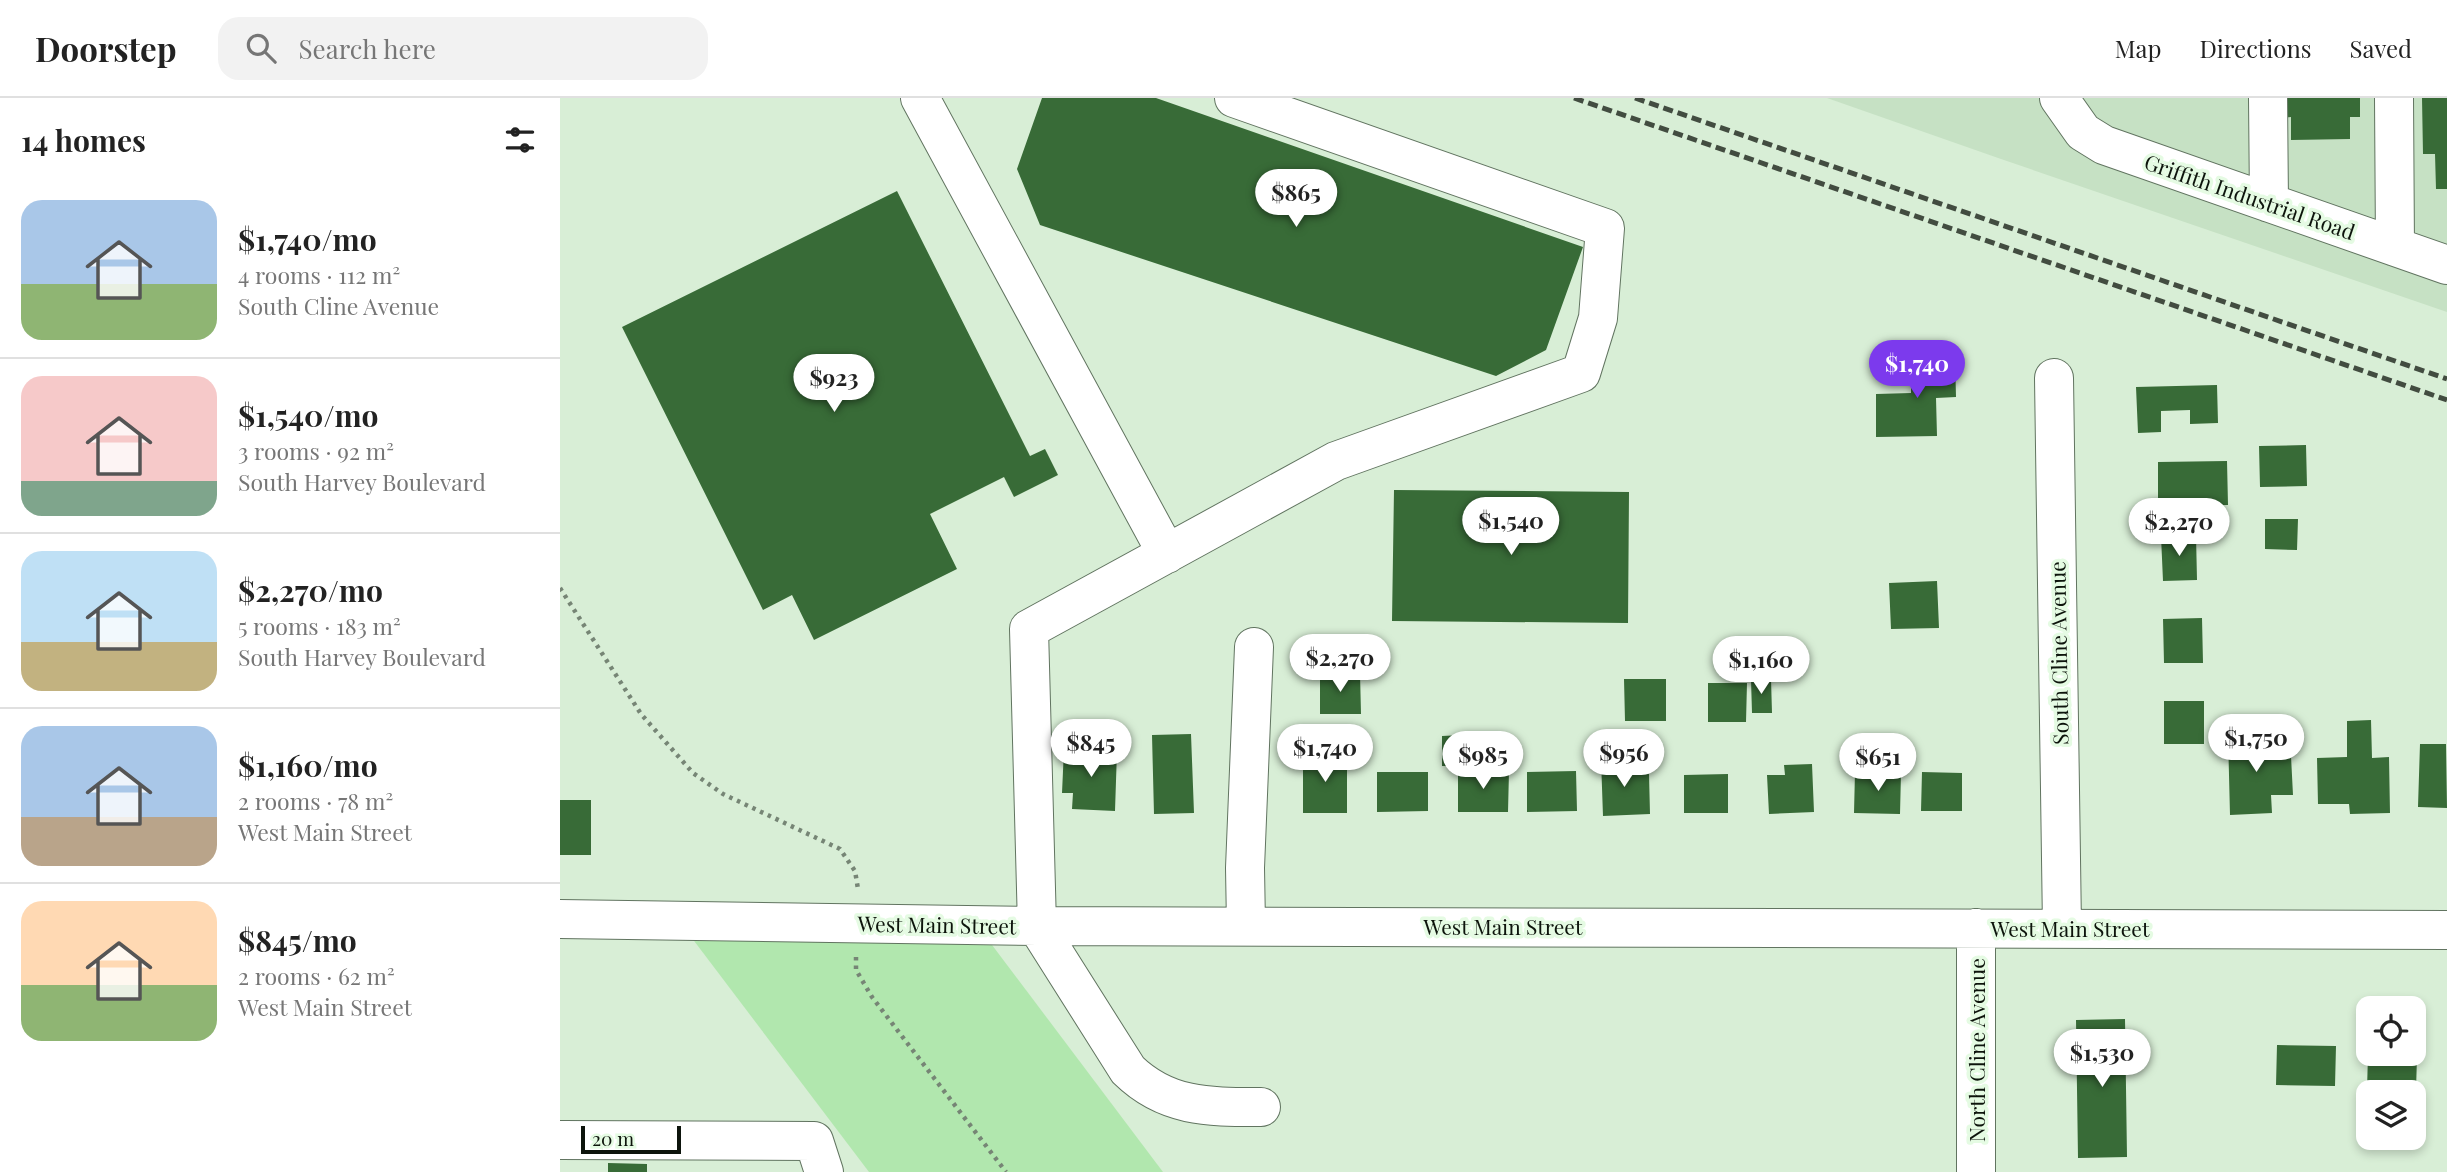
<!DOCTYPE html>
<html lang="en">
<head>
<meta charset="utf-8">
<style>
	:root { --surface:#fff; --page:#f2f2f2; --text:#222; --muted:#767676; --line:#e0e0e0; --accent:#7c3aed }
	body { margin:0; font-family:"Playfair Display",serif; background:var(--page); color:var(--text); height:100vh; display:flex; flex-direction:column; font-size:26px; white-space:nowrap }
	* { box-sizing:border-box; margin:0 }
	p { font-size:23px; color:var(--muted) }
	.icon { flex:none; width:38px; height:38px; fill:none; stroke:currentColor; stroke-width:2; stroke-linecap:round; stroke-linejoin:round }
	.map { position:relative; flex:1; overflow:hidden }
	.sheet { display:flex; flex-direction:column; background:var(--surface); width:560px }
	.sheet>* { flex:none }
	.fabs { position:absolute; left:1796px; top:898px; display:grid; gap:14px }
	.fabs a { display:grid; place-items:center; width:70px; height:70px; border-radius:14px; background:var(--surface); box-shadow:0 4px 10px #0003; font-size:35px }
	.scale { position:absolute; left:21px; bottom:18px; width:100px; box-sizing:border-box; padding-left:7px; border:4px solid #0d140c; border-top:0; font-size:19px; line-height:24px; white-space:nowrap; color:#0d140c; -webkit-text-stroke:5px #e5fbe3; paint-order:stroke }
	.price { position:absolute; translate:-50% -60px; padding:0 16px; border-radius:24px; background:#fff; color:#222; font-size:23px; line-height:46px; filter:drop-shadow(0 2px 4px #0008) }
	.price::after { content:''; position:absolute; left:50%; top:42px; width:21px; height:16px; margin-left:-10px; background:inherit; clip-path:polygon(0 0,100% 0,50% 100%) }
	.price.selected { background:var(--accent); color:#fff }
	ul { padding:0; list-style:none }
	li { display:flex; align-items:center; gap:21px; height:175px; padding:0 21px }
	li+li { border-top:2px solid var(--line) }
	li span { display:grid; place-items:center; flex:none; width:196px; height:140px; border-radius:21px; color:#555 }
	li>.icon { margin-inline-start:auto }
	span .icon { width:84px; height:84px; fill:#fffc; stroke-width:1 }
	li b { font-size:30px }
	h2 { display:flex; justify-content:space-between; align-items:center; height:84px; padding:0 21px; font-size:30px }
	header { display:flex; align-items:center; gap:42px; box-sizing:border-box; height:98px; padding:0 35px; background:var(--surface); border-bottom:2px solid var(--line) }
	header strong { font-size:33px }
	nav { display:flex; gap:38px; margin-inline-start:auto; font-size:24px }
	.search { width:490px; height:63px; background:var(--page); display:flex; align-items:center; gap:18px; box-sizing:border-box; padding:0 24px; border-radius:21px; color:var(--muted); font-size:26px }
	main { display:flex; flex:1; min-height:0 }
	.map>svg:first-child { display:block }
	.built { fill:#c6e1c4 }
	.green { fill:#b1e7ae }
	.building { fill:#386b37 }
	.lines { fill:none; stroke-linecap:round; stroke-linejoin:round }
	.minor-casing { stroke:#617460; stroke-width:40 }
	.path { stroke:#768575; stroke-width:4.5; stroke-dasharray:3.5 5; stroke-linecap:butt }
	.minor { stroke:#fff; stroke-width:38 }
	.rail { stroke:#424c40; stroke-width:5; stroke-dasharray:10 5; stroke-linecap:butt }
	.labels { text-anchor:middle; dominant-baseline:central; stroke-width:7; stroke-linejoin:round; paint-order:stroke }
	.street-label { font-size:21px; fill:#0d140c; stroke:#e5fbe3 }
</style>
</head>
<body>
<header>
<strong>Doorstep</strong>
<div class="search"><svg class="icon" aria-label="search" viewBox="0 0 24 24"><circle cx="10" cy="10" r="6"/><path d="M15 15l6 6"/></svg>Search here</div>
<nav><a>Map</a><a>Directions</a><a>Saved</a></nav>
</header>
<main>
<section class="sheet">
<h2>14 homes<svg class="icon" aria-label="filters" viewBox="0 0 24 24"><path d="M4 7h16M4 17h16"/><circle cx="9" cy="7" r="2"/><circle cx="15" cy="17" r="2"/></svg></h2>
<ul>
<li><span style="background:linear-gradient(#a9c7e8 60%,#8fb573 0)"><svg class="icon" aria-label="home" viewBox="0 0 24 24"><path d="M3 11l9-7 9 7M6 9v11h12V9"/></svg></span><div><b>$1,740/mo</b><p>4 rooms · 112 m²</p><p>South Cline Avenue</p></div></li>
<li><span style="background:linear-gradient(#f6c9c9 75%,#7fa58c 0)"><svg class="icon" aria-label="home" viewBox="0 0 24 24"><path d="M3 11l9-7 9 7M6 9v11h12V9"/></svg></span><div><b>$1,540/mo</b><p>3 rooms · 92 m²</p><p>South Harvey Boulevard</p></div></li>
<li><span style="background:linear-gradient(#bfe0f5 65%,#c2b280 0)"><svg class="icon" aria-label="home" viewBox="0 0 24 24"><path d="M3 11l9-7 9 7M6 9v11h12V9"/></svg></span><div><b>$2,270/mo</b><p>5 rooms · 183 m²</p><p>South Harvey Boulevard</p></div></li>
<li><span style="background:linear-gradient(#a9c7e8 65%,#b9a48a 0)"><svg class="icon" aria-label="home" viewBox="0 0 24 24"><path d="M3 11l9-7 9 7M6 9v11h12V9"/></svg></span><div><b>$1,160/mo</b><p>2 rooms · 78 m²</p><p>West Main Street</p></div></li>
<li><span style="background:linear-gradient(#ffd9b3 60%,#8fb573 0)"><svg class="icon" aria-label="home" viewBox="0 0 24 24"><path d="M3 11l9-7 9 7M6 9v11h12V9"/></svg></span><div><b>$845/mo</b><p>2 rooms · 62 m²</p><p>West Main Street</p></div></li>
</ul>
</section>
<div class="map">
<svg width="1887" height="1074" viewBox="0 0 1887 1074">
	<rect width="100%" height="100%" fill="#d8eed6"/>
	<path class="built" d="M1267 0H1887V214L1441 61Z"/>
	<path class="green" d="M119 823 417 827 603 1074H309Z"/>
	<path class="building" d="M482 0H596L1023 149 986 252 936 278 480 127 457 71Z
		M1719 0H1800V19H1790V41L1731 42V19L1720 20Z
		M1862 0H1887V91H1876L1875 56H1863Z
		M337 93 470 358 485 351 498 377 454 399 444 379 370 416 397 471 254 542 232 497 203 512 62 229Z
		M1351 260H1395L1396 299 1376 300 1377 338 1316 339V296L1351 295Z
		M1657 287 1658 325 1630 326V312L1601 313V334L1578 335 1576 289Z
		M1746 347 1747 388 1700 389 1699 348Z
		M1667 363 1668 407 1598 408V364Z
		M834 392 1069 394 1068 525 832 523Z
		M1705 421H1738L1737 452 1705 451Z
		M1636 437 1637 482 1603 483 1601 438Z
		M1377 483 1379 530 1331 531 1329 485Z
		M1642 520 1643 565H1604L1603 521Z
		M760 575H800L801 616H760Z
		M1064 581H1106V623H1065Z
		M1191 581H1211L1212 615H1192Z
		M1148 585H1187L1186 624H1148Z
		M1604 603H1644V646H1604Z
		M1811 622 1812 660 1829 659 1830 715 1790 716 1789 706H1758L1757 660 1787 659V623Z
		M631 636 634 715 594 716 592 637Z
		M1712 636V659L1731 658 1733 697H1711L1712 715 1670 717 1668 637Z
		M903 637V668H882V638Z
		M1860 646H1886L1887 710 1858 709Z
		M504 651 557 653 555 713 512 711 513 695H502Z
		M787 656V715H743V657Z
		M1069 660V677L1089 676 1090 716 1043 718 1041 661Z
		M1252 666 1254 714 1209 716 1207 677H1225L1224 667Z
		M898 672 949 673 948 714H898Z
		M1016 673 1017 713 967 714V674Z
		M817 674H868V713L817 714Z
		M1295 674 1341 675 1340 716 1294 715Z
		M1362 674 1402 675V713H1361Z
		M1168 676V715H1124V677Z
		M0 702H31V757H0Z
		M1565 921 1567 1059 1518 1060 1516 922Z
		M1853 923H1858L1856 993 1807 992 1808 956H1853Z
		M1717 947 1776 948 1775 988 1716 987Z
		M48 1065 87 1066V1074H48Z"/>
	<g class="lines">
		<defs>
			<path id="minor" d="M360 0 607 456
				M674 0 1045 130 1038 220 1021 275 776 363 469 531 477 828 568 972C607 1010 650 1009 701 1009
				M1499 0 1523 34 1544 47 1887 167
				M1708 0 1709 105
				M1834 0 1835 149
				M1494 280 1502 829
				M0 821 477 828 1887 832
				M686 827 685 770 694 549
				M1416 830V1074
				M0 1042 254 1043 264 1074"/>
		</defs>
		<use href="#minor" class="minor-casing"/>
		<path class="path" d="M0 490 81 616 133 675 163 696 280 751 295 773 298 791
			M296 859V872L312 899 446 1074"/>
		<use href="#minor" class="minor"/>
		<path class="rail" d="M1014 0 1887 302
			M1075 0 1887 281"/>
	</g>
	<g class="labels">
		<g class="street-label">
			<text transform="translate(1690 98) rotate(19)">Griffith Industrial Road</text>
			<text transform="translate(1498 555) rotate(-91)">South Cline Avenue</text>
			<text transform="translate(377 826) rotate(1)">West Main Street</text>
			<text x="943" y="828">West Main Street</text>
			<text x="1510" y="830">West Main Street</text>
			<text transform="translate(1416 952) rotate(-90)">North Cline Avenue</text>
		</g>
	</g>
</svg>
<div class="fabs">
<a><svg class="icon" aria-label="locate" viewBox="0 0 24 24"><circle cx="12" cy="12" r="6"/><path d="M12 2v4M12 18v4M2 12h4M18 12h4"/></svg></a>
<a><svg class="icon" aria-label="layers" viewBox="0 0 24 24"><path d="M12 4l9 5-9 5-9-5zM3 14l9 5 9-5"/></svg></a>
</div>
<div class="scale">20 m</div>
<b class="price" style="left:736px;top:131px">$865</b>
<b class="price selected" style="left:1357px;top:302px">$1,740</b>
<b class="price" style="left:274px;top:316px">$923</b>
<b class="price" style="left:951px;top:459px">$1,540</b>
<b class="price" style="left:1619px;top:460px">$2,270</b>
<b class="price" style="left:780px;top:596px">$2,270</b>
<b class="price" style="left:1201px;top:598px">$1,160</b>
<b class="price" style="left:1696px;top:676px">$1,750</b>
<b class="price" style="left:531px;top:681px">$845</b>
<b class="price" style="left:765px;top:686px">$1,740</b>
<b class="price" style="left:1064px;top:691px">$956</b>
<b class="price" style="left:923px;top:693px">$985</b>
<b class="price" style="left:1318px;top:695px">$651</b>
<b class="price" style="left:1542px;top:991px">$1,530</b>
</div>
</main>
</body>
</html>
